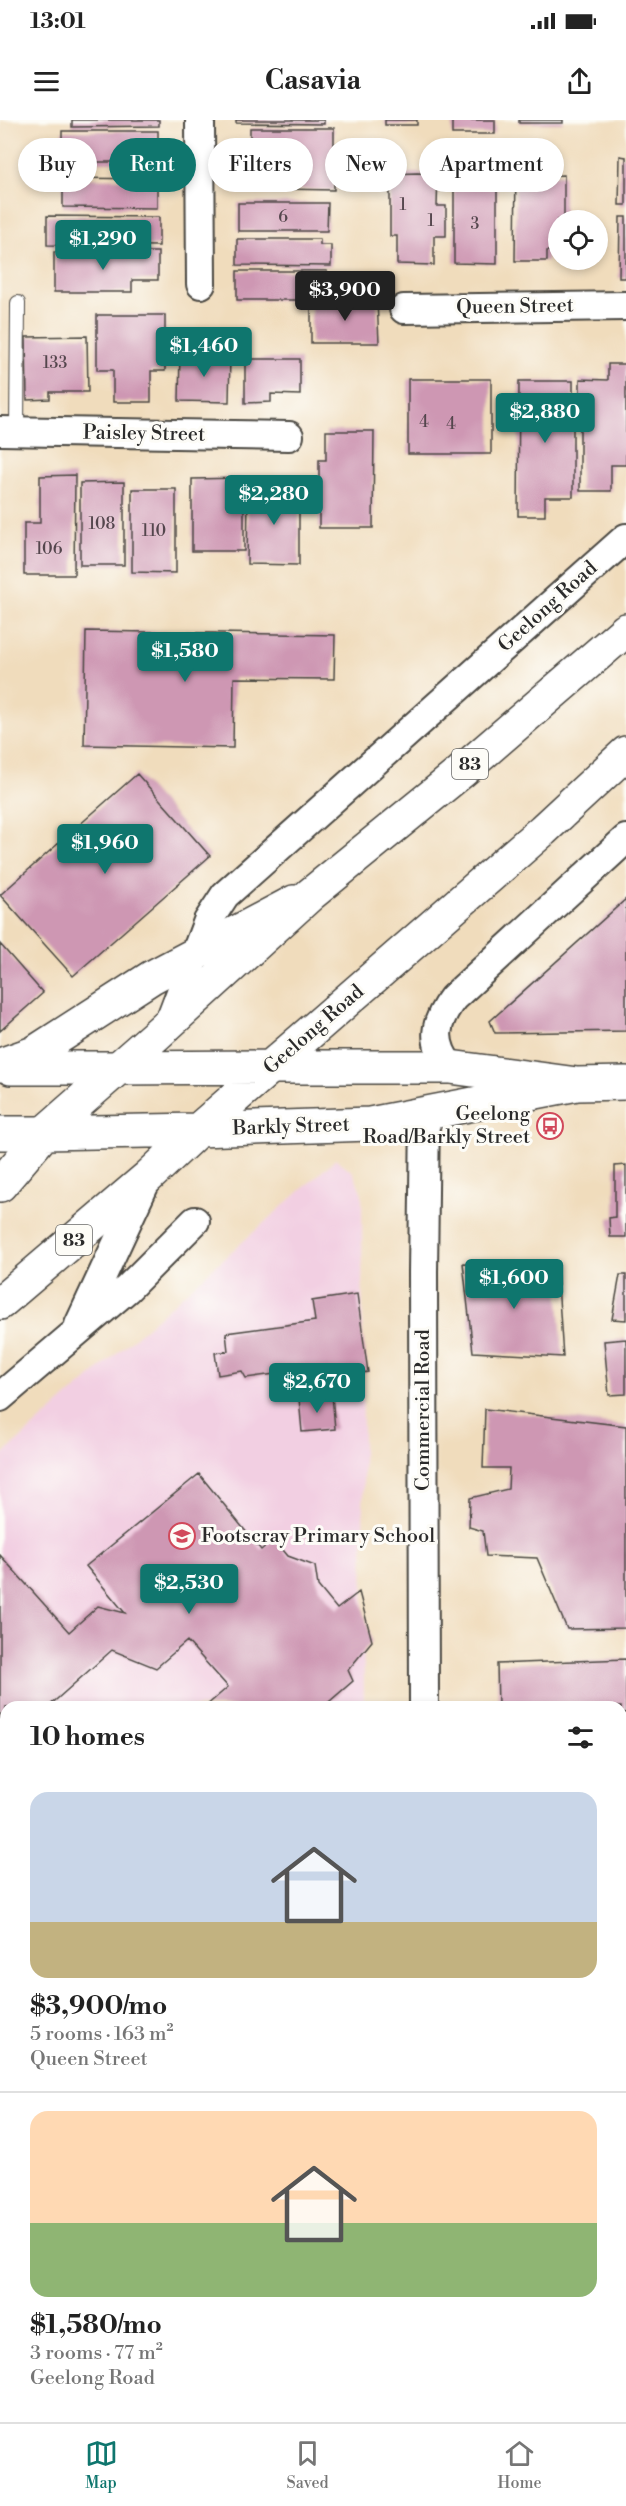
<!DOCTYPE html>
<html lang="en">
<head>
<meta charset="utf-8">
<style>
	:root { --surface:#fff; --page:#f6f6f6; --text:#222; --muted:#767676; --line:#e0e0e0; --accent:#0f766e }
	body { margin:0; font-family:"Libre Bodoni",serif; background:var(--page); color:var(--text); height:100vh; display:flex; flex-direction:column; font-size:22px; white-space:nowrap }
	* { box-sizing:border-box; margin:0 }
	p { font-size:20px; color:var(--muted) }
	.icon { flex:none; width:33px; height:33px; fill:none; stroke:currentColor; stroke-width:2; stroke-linecap:round; stroke-linejoin:round }
	.map { position:relative; flex:1; overflow:hidden }
	.details { position:absolute; left:0px; top:1581px; width:627px; height:722px; display:flex; flex-direction:column; background:var(--surface); border-radius:18px 18px 0 0; box-shadow:0 3px 9px #0003 }
	.details>* { flex:none }
	.guide { position:absolute; left:18px; top:18px; width:591px; height:54px; display:flex; gap:12px }
	.buttons { position:absolute; left:548px; top:90px; display:grid; gap:12px }
	.buttons a { display:grid; place-items:center; width:60px; height:60px; border-radius:50%; background:var(--surface); box-shadow:0 3px 9px #0003; font-size:30px }
	.price { position:absolute; translate:-50% -51px; padding:0 14px; border-radius:6px; background:var(--accent); color:#fff; font-size:20px; line-height:39px; filter:drop-shadow(0 2px 3px #0008) }
	.price::after { content:''; position:absolute; left:50%; top:36px; width:18px; height:14px; margin-left:-9px; background:inherit; clip-path:polygon(0 0,100% 0,50% 100%) }
	.price.active { background:#222; color:#fff }
	ul { padding:0; list-style:none }
	li { display:grid; align-content:center; gap:12px; height:318px; padding:0 30px }
	li+li { border-top:2px solid var(--line) }
	li span { display:grid; place-items:center; height:186px; border-radius:18px; color:#555 }
	li>.icon { margin-inline-start:auto }
	span .icon { width:108px; height:108px; fill:#fffc; stroke-width:1 }
	li b { font-size:26px }
	h2 { display:flex; justify-content:space-between; align-items:center; height:72px; padding:0 30px; font-size:26px }
	.tag { padding:0 21px; border-radius:27px; background:var(--surface); box-shadow:0 3px 9px #0003; font-size:21px; line-height:54px }
	.tag.active { background:var(--accent); color:#fff }
	.status { display:flex; justify-content:space-between; align-items:center; height:42px; padding:0 30px; background:var(--surface); direction:ltr }
	.status svg { height:16px; fill:currentColor }
	header { display:flex; justify-content:space-between; align-items:center; height:78px; padding:0 30px; background:var(--surface); font-size:27px; font-weight:800 }
	.dock { display:flex; justify-content:space-around; align-items:center; height:84px; border-top:2px solid var(--line); background:var(--surface); font-size:16px; color:var(--muted) }
	.dock a { display:grid; justify-items:center; gap:3px }
	.dock .active { color:var(--accent) }
	.map>svg:first-child { display:block }
	.built { fill:#f2cfe2 }
	.building { fill:#ce97b3 }
	.lines { fill:none; stroke-linecap:round; stroke-linejoin:round }
	.lane-casing { stroke:#494641; stroke-width:16 }
	.street-casing { stroke:#494641; stroke-width:32 }
	.secondary-casing { stroke:#494641; stroke-width:36 }
	.highway-casing { stroke:#494641; stroke-width:36 }
	.lane { stroke:#fff; stroke-width:14 }
	.street { stroke:#fff; stroke-width:28 }
	.secondary { stroke:#fff; stroke-width:33 }
	.highway { stroke:#fff; stroke-width:33 }
	.labels { text-anchor:middle; dominant-baseline:central; stroke-width:6; stroke-linejoin:round; paint-order:stroke }
	.number-label { font-size:16px; fill:#54464d }
	.shield { fill:#fdfcf7; stroke:#6a6a68; stroke-width:1.5 }
	.shield-label { font-size:18px; font-weight:bold; fill:#2b2b2b }
	.street-label { font-size:20px; fill:#2b2b2b; stroke:#fdfcf7 }
	.poi-label { font-size:20px; fill:#2b2b2b; stroke:#fdfcf7; text-anchor:end }
</style>
</head>
<body>
<div class="status"><b>13:01</b><svg viewBox="0 0 49 12"><path d="M0 12V9h3v3zM5 12V6h3v6zM10 12V3h3v9zM15 12V0h3v12zM26 1h20v11H26zM47 4h2v5h-2z"/></svg></div>
<header><svg class="icon" aria-label="menu" viewBox="0 0 24 24"><path d="M4 6h16M4 12h16M4 18h16"/></svg>Casavia<svg class="icon" aria-label="share" viewBox="0 0 24 24"><path d="M12 15V3M7 8l5-5 5 5M5 13v7h14v-7"/></svg></header>
<div class="map">
<svg width="626" height="2302" viewBox="0 0 626 2302">
	<rect width="100%" height="100%" fill="#fdfcf7"/>
	<filter id="ink" filterUnits="userSpaceOnUse"><feTurbulence type="fractalNoise" baseFrequency=".0167" numOctaves="2"/><feDisplacementMap in="SourceGraphic" scale="12" xChannelSelector="R" yChannelSelector="G"/><feConvolveMatrix kernelMatrix="1 2 1 2 8 2 1 2 1" color-interpolation-filters="sRGB"/></filter>
	<filter id="wash" filterUnits="userSpaceOnUse"><feTurbulence type="fractalNoise" baseFrequency=".008" numOctaves="4" result="noise"/><feDisplacementMap in="SourceGraphic" scale="24" xChannelSelector="R" yChannelSelector="G"/><feGaussianBlur stdDeviation="1.35" result="paint"/><feColorMatrix in="noise" values="0 0 0 0 0 0 0 0 0 0 0 0 0 0 0 0 0 1.4 0 .05"/><feComposite in="paint" operator="in"/></filter>
	<g filter="url(#wash)">
		<rect width="100%" height="100%" fill="#f0dcbc"/>
		<path class="built" d="M336 1039 353 1052 362 1074 364 1587H6V1660L0 1653V1337Z
			M6 1922V2296H367V2302H0V1951Z"/>
		<g id="blocks">
			<path class="building" d="M72 0H159V6L72 7Z
				M236 0H324V4L236 3Z
				M385 0H417V5H385Z
				M452 0H495V14H452Z
				M519 0H563V3H519Z
				M250 8H334V70L283 69V61H258V52H250Z
				M62 11H158V42H62Z
				M620 36 626 37V85H619Z
				M516 43 542 44V56L564 55V100H558V131H547V141H515Z
				M417 53 438 54 437 86H446V116H434V145L397 144V116H390V54Z
				M63 58 157 59V88L63 87Z
				M454 63 497 64V144L454 143Z
				M238 83H328L327 111H238Z
				M47 96 159 97V126L47 125Z
				M620 97H626V158H619Z
				M237 119H320V125H331V146L237 145Z
				M54 132H158V160H132V172H54Z
				M237 151H327V176H304V180H237Z
				M311 180H377L379 223H311Z
				M97 195H165V251H151V282H113V250H97Z
				M87 216 88 272H50V279L27 280 26 217Z
				M180 234 230 235 229 282 179 281Z
				M245 239H300V275L271 274V282L245 283Z
				M608 244H626V345H611V371H580V259L608 260Z
				M408 259H491V334H408Z
				M519 261H573V377H545V396H518Z
				M326 311H374L373 408H319V340H326Z
				M75 355 74 455H24V403H40V356Z
				M244 358V431H192V359Z
				M124 362V445H80V363Z
				M267 363H299V445L247 444 248 376H267Z
				M132 369H176V453L132 452Z
				M86 511 335 515 334 559 234 558 233 628 84 625Z
				M137 654 210 736 73 856 0 775Z
				M626 779V911L495 913 490 901Z
				M0 824 43 873 0 911Z
				M626 1045V1117H610L609 1098 615 1097V1046Z
				M463 1143 557 1149 563 1237 473 1232Z
				M620 1155H626V1200L612 1199Z
				M357 1174 368 1252 325 1258 327 1269 300 1273 297 1251 246 1258 242 1251 218 1255 215 1233 228 1231 226 1213 315 1201 312 1181Z
				M626 1219V1274L609 1275 604 1221Z
				M332 1275 335 1309 302 1312 299 1278Z
				M485 1289 626 1306V1508L567 1509 537 1438 486 1436 483 1411 469 1407 470 1378 508 1369 509 1348H483Z
				M199 1354 261 1430 274 1419 288 1436 315 1446 318 1466 337 1489 359 1472 372 1521 348 1550 353 1561 323 1587H205L228 1567 187 1521 156 1548 112 1530 48 1587H6V1621L0 1614V1435L69 1512 98 1486 125 1493 86 1446Z
				M626 1539V1593H621V1587H498L497 1544Z
				M0 1683 6 1690V1715L0 1720Z
				M621 1685H626V1749L621 1750Z
				M626 1784V1838H621V1785Z
				M621 1894H626V1924L621 1925Z
				M621 2015H626V2067H621Z
				M621 2092H626V2144H621Z
				M621 2158H626V2224H621Z
				M535 2296H582V2302H534Z"/>
		</g>
	</g>
	<g filter="url(#ink)">
		<use href="#blocks" fill-opacity="0" stroke="#494641" stroke-width="1.5"/>
		<g class="lines">
			<defs>
				<path id="lane" d="M17 312 18 183"/>
				<path id="street" d="M200 0 201 164
					M404 189 626 186
					M0 311 289 316
					M170 901 208 801 225 775 626 418
					M450 947C431 922 434 903 453 878L626 719
					M79 1205 147 1059
					M0 1277 127 1169 195 1101
					M424 1587 423 1152 425 993
					M0 1843 6 1825
					M403 2302V2296"/>
				<path id="secondary" d="M0 945 34 933 152 857 294 782
					M272 947H450L577 964 626 963
					M11 948H117
					M198 1010 370 1004 577 964
					M0 1013H44"/>
				<path id="highway" d="M117 948 272 947
					M44 1013 198 1010
					M0 1065 44 1013 156 915 311 774 461 652 626 510
					M0 1183 148 1057 198 1010 543 710 626 633"/>
			</defs>
			<use href="#lane" class="lane-casing"/>
			<use href="#street" class="street-casing"/>
			<use href="#secondary" class="secondary-casing"/>
			<use href="#highway" class="highway-casing"/>
			<use href="#lane" class="lane"/>
			<use href="#street" class="street"/>
			<use href="#secondary" class="secondary"/>
			<use href="#highway" class="highway"/>
		</g>
	</g>
	<defs>
		<symbol id="bus-ring" viewBox="-11 -11 22 22"><circle r="9.5" fill="#fdfcf7" stroke="#d1495b" stroke-width="1.5"/><path d="M-5-6H5V4H4V6H2V4H-2V6H-4V4H-5ZM-3.5-4V0h7V-4ZM-3.5 1.2v1.5H-2V1.2ZM2 1.2v1.5H3.5V1.2Z" fill="#d1495b"/></symbol>
		<symbol id="school-ring" viewBox="-11 -11 22 22"><circle r="9.5" fill="#fdfcf7" stroke="#d1495b" stroke-width="1.5"/><path d="M0-5L7-2L0 1L-7-2ZM-4 1L0 2.5L4 1V4Q0 6-4 4Z" fill="#d1495b"/></symbol>
	</defs>
	<g fill-rule="evenodd">
		<use href="#bus-ring" x="535" y="991" width="30" height="30"/>
		<use href="#school-ring" x="167" y="1401" width="30" height="30"/>
	</g>
	<g class="labels">
		<g class="number-label">
			<text x="403" y="85">1</text>
			<text x="283" y="97">6</text>
			<text x="431" y="101">1</text>
			<text x="475" y="104">3</text>
			<text x="55" y="243">133</text>
			<text x="424" y="302">4</text>
			<text x="451" y="304">4</text>
			<text x="102" y="404">108</text>
			<text x="154" y="411">110</text>
			<text x="49" y="429">106</text>
		</g>
		<g class="shield">
			<rect x="452" y="629" width="36" height="30" rx="4.5"/>
			<rect x="56" y="1105" width="36" height="30" rx="4.5"/>
		</g>
		<g class="shield-label">
			<text x="470" y="644">83</text>
			<text x="74" y="1120">83</text>
		</g>
		<g class="street-label">
			<text transform="translate(515 187) rotate(-1)">Queen Street</text>
			<text transform="translate(144 314) rotate(1)">Paisley Street</text>
			<text transform="translate(548 487) rotate(-42)">Geelong Road</text>
			<text transform="translate(314 910) rotate(-41)">Geelong Road</text>
			<text transform="translate(291 1007) rotate(-2)">Barkly Street</text>
			<text transform="translate(423 1290) rotate(-90)">Commercial Road</text>
		</g>
		<g class="poi-label">
			<text x="530" y="994">Geelong<tspan x="530" dy="23">Road/Barkly Street</tspan></text>
			<text x="201" y="1416" text-anchor="start">Footscray Primary School</text>
		</g>
	</g>
</svg>
<div class="buttons">
<a><svg class="icon" aria-label="locate" viewBox="0 0 24 24"><circle cx="12" cy="12" r="6"/><path d="M12 2v4M12 18v4M2 12h4M18 12h4"/></svg></a>
</div>
<b class="price" style="left:103px;top:151px">$1,290</b>
<b class="price active" style="left:345px;top:202px">$3,900</b>
<b class="price" style="left:204px;top:258px">$1,460</b>
<b class="price" style="left:545px;top:324px">$2,880</b>
<b class="price" style="left:274px;top:406px">$2,280</b>
<b class="price" style="left:185px;top:563px">$1,580</b>
<b class="price" style="left:105px;top:755px">$1,960</b>
<b class="price" style="left:514px;top:1190px">$1,600</b>
<b class="price" style="left:317px;top:1294px">$2,670</b>
<b class="price" style="left:189px;top:1495px">$2,530</b>
<div class="guide">
<a class="tag">Buy</a>
<a class="tag active">Rent</a>
<a class="tag">Filters</a>
<a class="tag">New</a>
<a class="tag">Apartment</a>
</div>
<section class="details">
<h2>10 homes<svg class="icon" aria-label="filters" viewBox="0 0 24 24"><path d="M4 7h16M4 17h16"/><circle cx="9" cy="7" r="2"/><circle cx="15" cy="17" r="2"/></svg></h2>
<ul>
<li><span style="background:linear-gradient(#c9d6e8 70%,#c2b280 0)"><svg class="icon" aria-label="home" viewBox="0 0 24 24"><path d="M3 11l9-7 9 7M6 9v11h12V9"/></svg></span><div><b>$3,900/mo</b><p>5 rooms · 163 m²</p><p>Queen Street</p></div></li>
<li><span style="background:linear-gradient(#ffd9b3 60%,#8fb573 0)"><svg class="icon" aria-label="home" viewBox="0 0 24 24"><path d="M3 11l9-7 9 7M6 9v11h12V9"/></svg></span><div><b>$1,580/mo</b><p>3 rooms · 77 m²</p><p>Geelong Road</p></div></li>
</ul>
</section>
</div>
<nav class="dock">
<a class="active"><svg class="icon" aria-label="map" viewBox="0 0 24 24"><path d="M3 6l6-2 6 2 6-2v14l-6 2-6-2-6 2zM9 4v14M15 6v14"/></svg>Map</a>
<a><svg class="icon" aria-label="saved" viewBox="0 0 24 24"><path d="M7 4h10v16l-5-4-5 4z"/></svg>Saved</a>
<a><svg class="icon" aria-label="home" viewBox="0 0 24 24"><path d="M3 11l9-7 9 7M6 9v11h12V9"/></svg>Home</a>
</nav>
</body>
</html>
